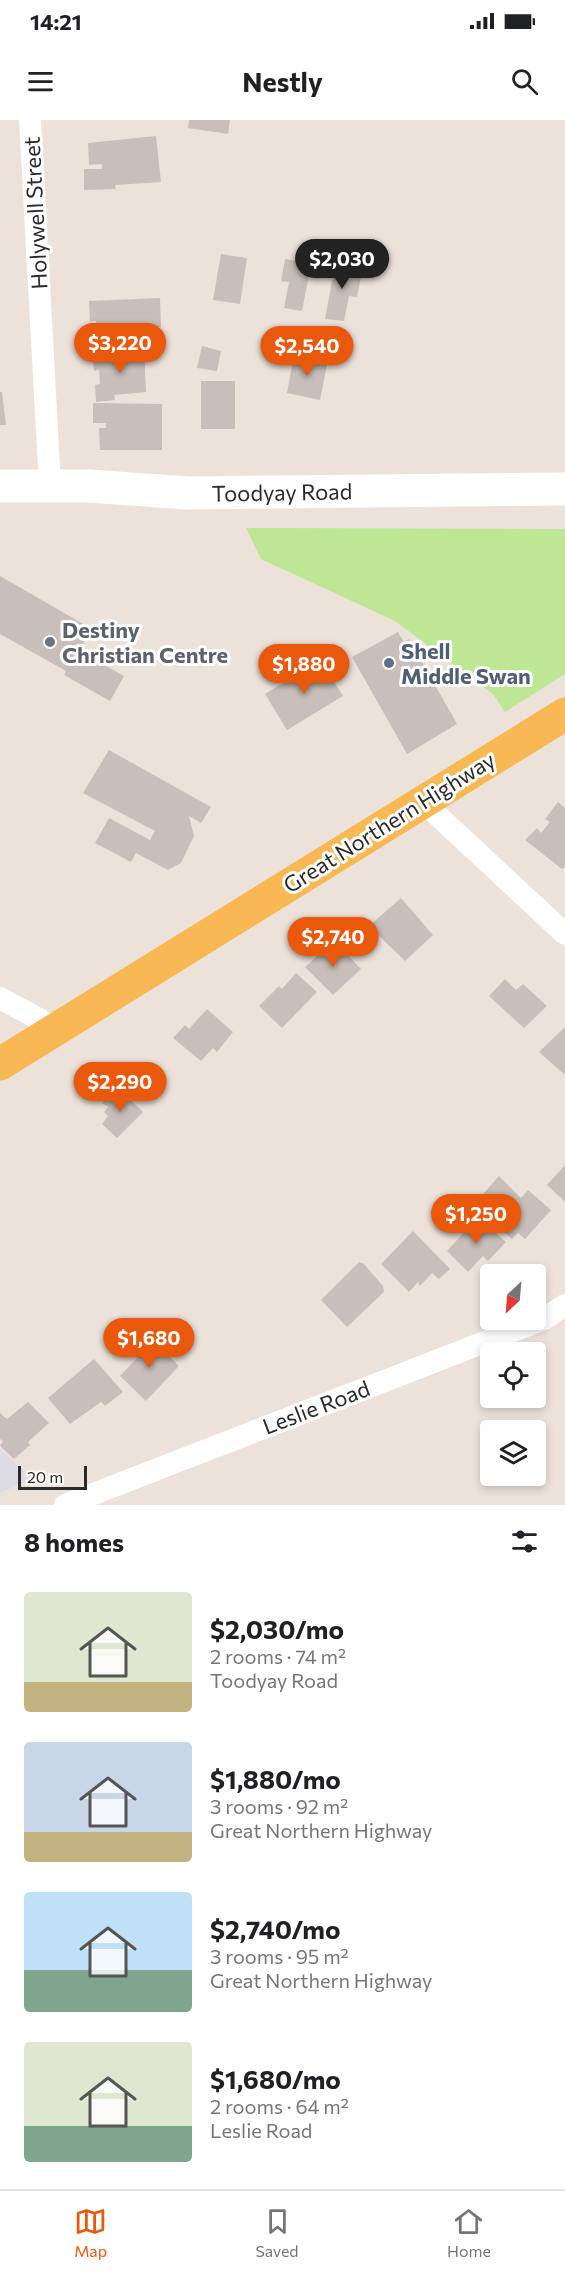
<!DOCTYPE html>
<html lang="en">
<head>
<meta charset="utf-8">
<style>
	:root { --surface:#fff; --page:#f2f2f2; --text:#202124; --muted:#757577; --line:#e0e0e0; --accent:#ea580c }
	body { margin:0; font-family:Commissioner,sans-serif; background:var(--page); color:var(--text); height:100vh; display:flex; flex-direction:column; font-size:22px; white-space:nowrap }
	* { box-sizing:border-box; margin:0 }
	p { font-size:20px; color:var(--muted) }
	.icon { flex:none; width:33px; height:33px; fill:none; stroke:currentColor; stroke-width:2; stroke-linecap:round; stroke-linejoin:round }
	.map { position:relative; height:1385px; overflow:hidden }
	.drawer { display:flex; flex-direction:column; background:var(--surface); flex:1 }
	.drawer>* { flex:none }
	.needle { width:39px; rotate:206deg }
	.controls { position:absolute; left:480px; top:1144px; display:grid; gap:12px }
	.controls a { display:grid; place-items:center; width:66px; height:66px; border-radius:6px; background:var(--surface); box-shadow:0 3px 9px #0003; font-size:30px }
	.scale { position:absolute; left:18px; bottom:15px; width:69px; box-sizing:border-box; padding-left:6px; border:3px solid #2a2a2a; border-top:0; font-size:16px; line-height:21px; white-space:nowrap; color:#2a2a2a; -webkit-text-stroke:4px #fff; paint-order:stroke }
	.price { position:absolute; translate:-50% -51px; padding:0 14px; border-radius:21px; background:var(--accent); color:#fff; font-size:20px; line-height:39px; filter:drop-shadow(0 2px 3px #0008) }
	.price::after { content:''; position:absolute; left:50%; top:36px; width:18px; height:14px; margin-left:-9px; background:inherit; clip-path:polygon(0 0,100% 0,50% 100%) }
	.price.selected { background:#222; color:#fff }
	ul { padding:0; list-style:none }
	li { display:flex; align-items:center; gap:18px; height:150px; padding:0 24px }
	li span { display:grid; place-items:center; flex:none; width:168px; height:120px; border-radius:6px; color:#555 }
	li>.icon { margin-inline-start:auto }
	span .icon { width:72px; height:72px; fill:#fffc; stroke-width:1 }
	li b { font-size:26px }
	h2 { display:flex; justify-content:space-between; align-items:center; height:72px; padding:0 24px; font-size:26px }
	.status { display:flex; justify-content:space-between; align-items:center; height:42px; padding:0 30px; background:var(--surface); direction:ltr }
	.status svg { height:16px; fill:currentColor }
	header { display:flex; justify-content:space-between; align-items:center; height:78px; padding:0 24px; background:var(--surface); font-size:27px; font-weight:700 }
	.tabs { display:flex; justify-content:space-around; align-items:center; height:84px; border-top:2px solid var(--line); background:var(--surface); font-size:16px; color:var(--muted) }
	.tabs a { display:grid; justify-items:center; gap:3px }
	.tabs .selected { color:var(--accent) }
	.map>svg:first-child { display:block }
	.industrial { fill:#dddce5 }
	.green { fill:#bde794 }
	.building { fill:#c8bfba }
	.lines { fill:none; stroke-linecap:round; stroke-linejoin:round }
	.street { stroke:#fff; stroke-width:22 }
	.secondary { stroke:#fff; stroke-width:33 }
	.primary { stroke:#f8b954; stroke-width:33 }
	.worship-dot { fill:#6b7280; stroke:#fff; stroke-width:2 }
	.service-dot { fill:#5c6f8a; stroke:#fff; stroke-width:2 }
	.labels { text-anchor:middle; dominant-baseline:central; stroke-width:6; stroke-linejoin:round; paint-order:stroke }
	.street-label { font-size:22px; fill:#2a2a2a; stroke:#fff }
	.worship-label { font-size:22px; font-weight:bold; fill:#5b616d; stroke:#fff; text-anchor:start }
	.service-label { font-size:22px; font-weight:bold; fill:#4e5e75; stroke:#fff; text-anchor:start }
</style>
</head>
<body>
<div class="status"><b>14:21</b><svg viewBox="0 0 49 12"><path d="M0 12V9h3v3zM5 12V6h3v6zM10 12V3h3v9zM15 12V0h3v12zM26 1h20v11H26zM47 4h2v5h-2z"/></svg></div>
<header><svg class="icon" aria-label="menu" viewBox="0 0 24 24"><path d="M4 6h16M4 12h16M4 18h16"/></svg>Nestly<svg class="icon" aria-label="search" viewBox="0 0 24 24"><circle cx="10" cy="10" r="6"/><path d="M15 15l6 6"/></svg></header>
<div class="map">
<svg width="565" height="1385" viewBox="0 0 565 1385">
	<rect width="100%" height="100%" fill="#ede2da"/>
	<path class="industrial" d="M0 1329 32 1359 0 1373Z"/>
	<path class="green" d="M246 408 565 409V554L505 592 493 574 395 501 261 439Z"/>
	<path class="building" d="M189 0H230L228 14 188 8Z
		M156 16 161 62 115 65 116 69 84 70V49H102V44L89 45 88 23Z
		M299 130 323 134 320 152 310 150 302 191 284 188 289 162 281 161 285 139 297 141Z
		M221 134 247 138 240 184 213 180Z
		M336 140 353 143 351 150 362 152 357 177 349 176 344 201 325 199Z
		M160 178 161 207 151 208 152 220 97 223 96 201H90L89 181Z
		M202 226 221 231 217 251 197 248Z
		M144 229 146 272 114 275 115 280 96 282 95 265 100 264 99 250 94 251 92 233Z
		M294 234 328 240 320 280 287 273Z
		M201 261H235V309H201Z
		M0 272H2L6 305H0Z
		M93 283 162 284V330H100L99 308H106V303H93Z
		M0 456 92 509 79 531 124 556 110 581 64 555 66 551 0 514Z
		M398 512 404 522 409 519 457 604 407 634 352 537Z
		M320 540 343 576 287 610 265 574Z
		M109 630 211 687 201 703 189 696 194 716 181 743 168 750 136 733 131 742 95 723 109 698 150 720 155 711 83 673Z
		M558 682 565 688V746L562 749 525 720 537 708 541 713 550 702 545 699Z
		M401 778 433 815 405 841 369 806Z
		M334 821 361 849 333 875 305 847Z
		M296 853 317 872 282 908 259 886 279 866 282 869Z
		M505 859 516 870 523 864 547 886 524 908 489 876Z
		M207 889 233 912 217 932 213 928 201 941 173 918 185 905 189 909Z
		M565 907V955L539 932Z
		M117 967 143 992 117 1018 102 1004 108 996 104 992 108 987 102 983Z
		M565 1045V1082L547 1065Z
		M499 1056 521 1078 528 1070 551 1090 525 1119 518 1113 512 1119 496 1105 498 1101 477 1081Z
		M478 1097 506 1122 488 1141 483 1136 468 1152 447 1131Z
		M413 1111 450 1149 439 1159 432 1153 420 1166 418 1162 409 1172 381 1144Z
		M359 1142 364 1144 383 1166 384 1172 347 1207 321 1180Z
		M148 1216 179 1246 146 1281 120 1256 139 1236 133 1230Z
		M94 1239 123 1272 105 1286 101 1282 70 1304 48 1278Z
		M28 1282 49 1303 28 1322 30 1325 14 1339 0 1326 3 1321 0 1319V1293L7 1299Z"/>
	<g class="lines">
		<path class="street" d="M30 0 50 366
			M422 681 565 814
			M0 878 57 909
			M65 1385 544 1199 565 1185"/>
		<path class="secondary" d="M0 366H89L188 373 565 369"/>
		<path class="primary" d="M0 944 565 594"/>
	</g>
	<circle class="worship-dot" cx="50" cy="522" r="6"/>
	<circle class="service-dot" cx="389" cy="543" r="6"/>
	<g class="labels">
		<g class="street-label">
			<text transform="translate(35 93) rotate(-93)">Holywell Street</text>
			<text transform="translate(282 372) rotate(-1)">Toodyay Road</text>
			<text transform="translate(389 702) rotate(-32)">Great Northern Highway</text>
			<text transform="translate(316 1287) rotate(-21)">Leslie Road</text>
		</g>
		<g class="worship-label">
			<text x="62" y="509">Destiny<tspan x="62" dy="25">Christian Centre</tspan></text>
		</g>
		<g class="service-label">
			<text x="401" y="530">Shell<tspan x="401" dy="25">Middle Swan</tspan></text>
		</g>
	</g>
</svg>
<div class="controls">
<a><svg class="needle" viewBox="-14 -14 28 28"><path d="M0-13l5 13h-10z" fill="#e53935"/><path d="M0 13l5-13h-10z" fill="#757577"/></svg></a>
<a><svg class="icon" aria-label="locate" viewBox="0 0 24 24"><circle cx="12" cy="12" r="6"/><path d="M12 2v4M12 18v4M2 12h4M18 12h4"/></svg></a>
<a><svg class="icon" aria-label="layers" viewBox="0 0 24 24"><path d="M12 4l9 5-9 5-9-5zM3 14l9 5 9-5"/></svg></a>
</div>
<div class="scale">20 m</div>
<b class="price selected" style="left:342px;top:170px">$2,030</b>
<b class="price" style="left:120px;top:254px">$3,220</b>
<b class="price" style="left:307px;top:257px">$2,540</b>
<b class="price" style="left:304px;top:575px">$1,880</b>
<b class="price" style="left:333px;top:848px">$2,740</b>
<b class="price" style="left:120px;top:993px">$2,290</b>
<b class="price" style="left:476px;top:1125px">$1,250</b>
<b class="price" style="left:149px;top:1249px">$1,680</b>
</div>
<section class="drawer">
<h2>8 homes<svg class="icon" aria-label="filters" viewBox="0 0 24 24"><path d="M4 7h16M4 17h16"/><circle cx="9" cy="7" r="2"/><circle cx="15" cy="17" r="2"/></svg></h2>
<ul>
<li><span style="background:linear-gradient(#dfe7d0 75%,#c2b280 0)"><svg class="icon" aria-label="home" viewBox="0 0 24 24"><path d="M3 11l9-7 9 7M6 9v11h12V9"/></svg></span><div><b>$2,030/mo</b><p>2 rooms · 74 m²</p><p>Toodyay Road</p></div></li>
<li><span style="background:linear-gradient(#c9d6e8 75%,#c2b280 0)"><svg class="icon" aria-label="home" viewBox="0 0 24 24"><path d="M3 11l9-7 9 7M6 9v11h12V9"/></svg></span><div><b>$1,880/mo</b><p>3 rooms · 92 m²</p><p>Great Northern Highway</p></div></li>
<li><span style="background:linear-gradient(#bfe0f5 65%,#7fa58c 0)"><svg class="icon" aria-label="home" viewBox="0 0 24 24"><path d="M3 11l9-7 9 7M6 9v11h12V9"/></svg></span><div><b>$2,740/mo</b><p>3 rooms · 95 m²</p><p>Great Northern Highway</p></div></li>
<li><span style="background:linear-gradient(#dfe7d0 70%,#7fa58c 0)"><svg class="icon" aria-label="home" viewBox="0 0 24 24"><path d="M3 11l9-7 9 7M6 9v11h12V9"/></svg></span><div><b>$1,680/mo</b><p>2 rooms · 64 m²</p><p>Leslie Road</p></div></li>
</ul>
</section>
<nav class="tabs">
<a class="selected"><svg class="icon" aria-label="map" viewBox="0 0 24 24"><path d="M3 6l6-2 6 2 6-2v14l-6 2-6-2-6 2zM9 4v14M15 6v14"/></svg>Map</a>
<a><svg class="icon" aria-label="saved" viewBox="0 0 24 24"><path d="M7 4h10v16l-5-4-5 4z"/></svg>Saved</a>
<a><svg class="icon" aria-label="home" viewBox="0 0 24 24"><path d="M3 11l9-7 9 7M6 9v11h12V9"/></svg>Home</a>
</nav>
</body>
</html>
